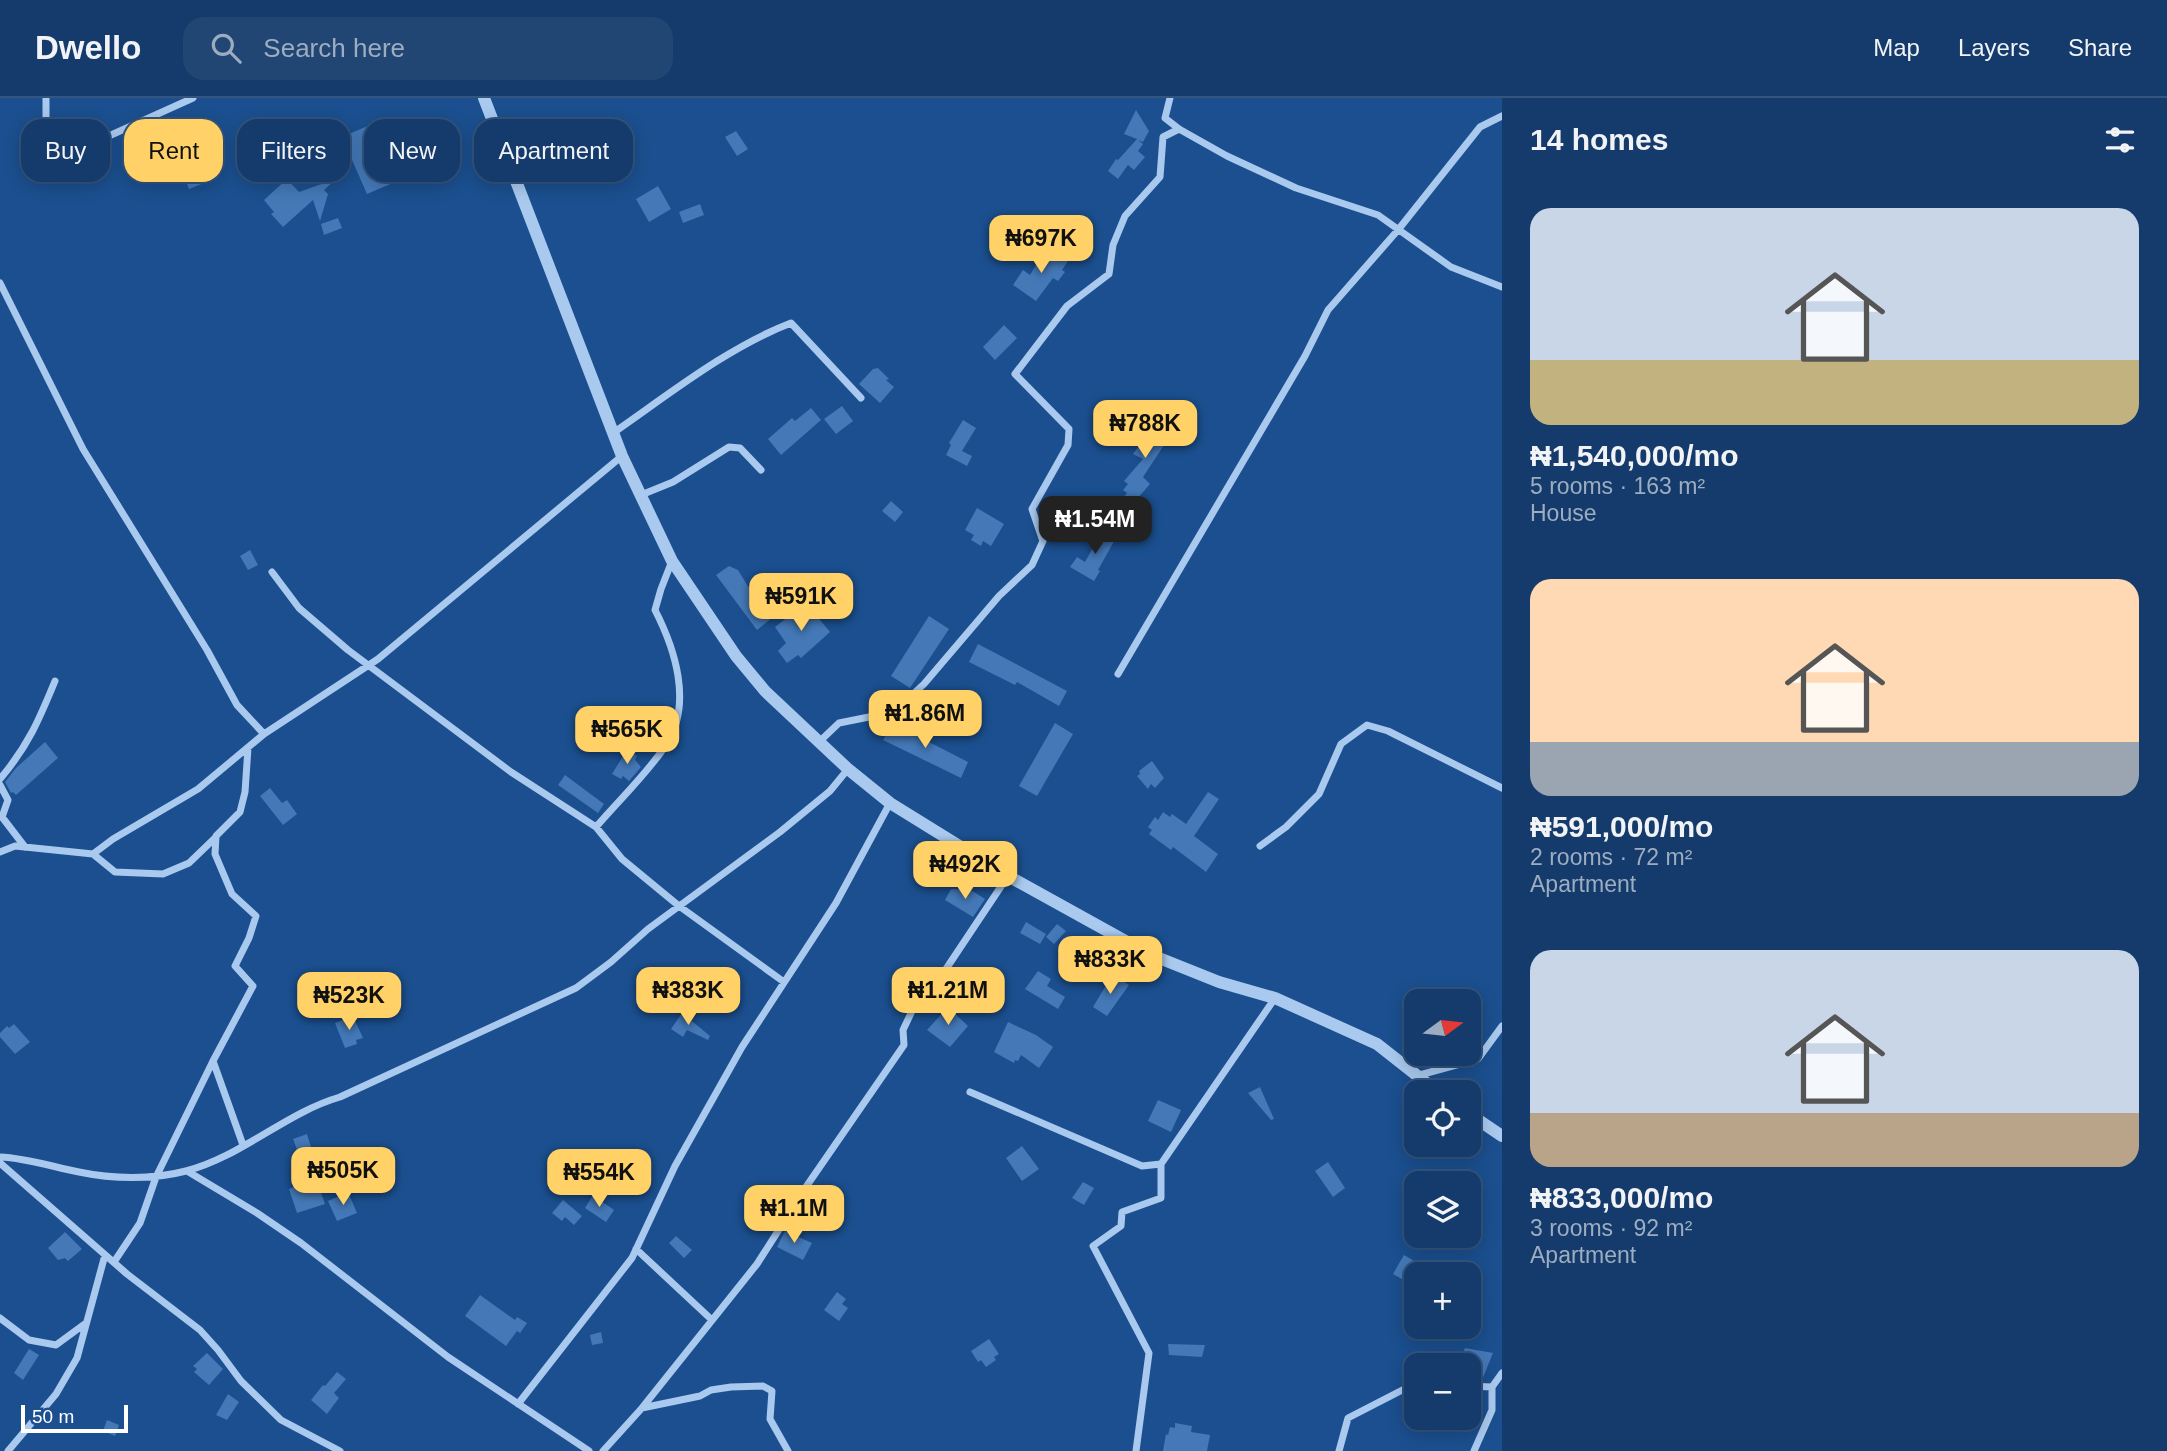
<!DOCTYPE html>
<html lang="en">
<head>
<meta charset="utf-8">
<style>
	:root { --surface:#143b6b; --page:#214673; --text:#f1f3f6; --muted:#9dadc1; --line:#33557e; --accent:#ffd166 }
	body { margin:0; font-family:Arial,sans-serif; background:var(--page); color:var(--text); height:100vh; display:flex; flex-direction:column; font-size:26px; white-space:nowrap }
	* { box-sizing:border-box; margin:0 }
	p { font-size:23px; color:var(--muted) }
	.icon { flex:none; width:38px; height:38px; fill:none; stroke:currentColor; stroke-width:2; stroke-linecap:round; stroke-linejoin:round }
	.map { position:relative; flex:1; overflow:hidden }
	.sheet { display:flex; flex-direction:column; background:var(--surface); width:665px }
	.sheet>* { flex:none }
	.banner { position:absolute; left:21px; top:21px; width:665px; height:63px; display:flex; gap:14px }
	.needle { width:46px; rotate:75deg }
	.fabs { position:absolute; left:1404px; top:891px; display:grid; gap:14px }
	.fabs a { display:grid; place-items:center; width:77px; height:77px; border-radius:14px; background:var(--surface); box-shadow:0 4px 18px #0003,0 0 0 2px var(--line); font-size:35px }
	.scale { position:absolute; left:21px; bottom:18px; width:107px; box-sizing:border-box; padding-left:7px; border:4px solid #fff; border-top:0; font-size:19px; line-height:24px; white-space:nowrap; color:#fff; -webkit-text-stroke:5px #1b4f8f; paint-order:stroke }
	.price { position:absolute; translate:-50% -60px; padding:0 16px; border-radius:14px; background:var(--accent); color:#111; font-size:23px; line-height:46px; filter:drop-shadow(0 2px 4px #0008) }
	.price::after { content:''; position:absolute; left:50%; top:42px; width:21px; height:16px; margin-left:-10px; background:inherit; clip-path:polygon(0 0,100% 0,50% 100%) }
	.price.active { background:#222; color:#fff }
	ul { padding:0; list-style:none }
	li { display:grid; align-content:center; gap:14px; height:371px; padding:0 28px }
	li span { display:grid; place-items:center; height:217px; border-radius:21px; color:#555 }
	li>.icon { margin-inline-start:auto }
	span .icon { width:126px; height:126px; fill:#fffc; stroke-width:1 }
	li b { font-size:30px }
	h2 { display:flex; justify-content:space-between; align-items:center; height:84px; padding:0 28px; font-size:30px }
	.tag { padding:0 24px; border-radius:21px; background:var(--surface); box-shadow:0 4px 18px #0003,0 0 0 2px var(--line); font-size:24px; line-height:63px }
	.tag.active { background:var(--accent); color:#111 }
	header { display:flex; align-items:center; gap:42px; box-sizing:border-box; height:98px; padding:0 35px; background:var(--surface); border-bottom:2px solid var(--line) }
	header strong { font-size:33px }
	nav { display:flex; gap:38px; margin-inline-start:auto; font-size:24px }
	.search { width:490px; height:63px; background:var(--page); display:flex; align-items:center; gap:18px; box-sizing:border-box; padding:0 24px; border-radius:21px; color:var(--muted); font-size:26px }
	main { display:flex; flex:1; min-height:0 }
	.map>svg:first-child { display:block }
	.building { fill:#4478b7 }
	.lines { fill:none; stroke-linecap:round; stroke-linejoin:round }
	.minor { stroke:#a9c9ee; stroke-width:7 }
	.tertiary { stroke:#a9c9ee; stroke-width:12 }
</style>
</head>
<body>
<header>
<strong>Dwello</strong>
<div class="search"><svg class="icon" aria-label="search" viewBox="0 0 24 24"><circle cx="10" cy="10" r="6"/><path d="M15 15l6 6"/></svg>Search here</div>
<nav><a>Map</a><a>Layers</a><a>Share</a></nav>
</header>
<main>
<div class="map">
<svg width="1502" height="1353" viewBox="0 0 1502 1353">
	<rect width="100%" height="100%" fill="#1b4f8f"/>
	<path class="building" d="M1136 12 1149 33 1143 44 1138 42 1143 46 1138 53 1145 59 1134 72 1128 67 1118 81 1108 73 1116 61 1118 62 1137 41 1124 36Z
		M370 27 395 84 367 96 342 39Z
		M736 33 748 51 737 58 725 39Z
		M198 70 204 85 189 91 183 75Z
		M287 81 299 94 336 81 324 92 328 96 320 123 313 102 283 129 271 116 274 114 264 102Z
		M658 88 671 111 649 124 636 101Z
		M700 106 704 117 683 125 679 114Z
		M338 120 342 130 324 137 321 126Z
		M1046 150 1068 163 1062 172 1065 174 1058 183 1053 180 1036 203 1013 187 1023 172 1030 177Z
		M1004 227 1017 240 995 262 983 249Z
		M878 270 889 281 886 282 894 289 880 305 859 286 873 271Z
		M842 308 853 323 836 336 824 321Z
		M811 310 821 322 781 357 768 341 792 320 795 323Z
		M963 322 976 330 962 353 972 358 967 368 946 357 951 347 949 345Z
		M1161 324 1172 335 1143 379 1150 386 1131 408 1122 401 1127 395 1123 392 1128 386 1124 383 1143 361 1133 356 1140 346 1138 340 1144 331 1153 329Z
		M891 403 903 414 895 424 882 413Z
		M977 410 1004 426 991 448 983 443 981 448 971 442 974 437 965 432Z
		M1104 430 1117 438 1098 472 1100 473 1094 483 1070 469 1077 459 1085 464Z
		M250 452 258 467 248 472 240 458Z
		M729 468 738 472 760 508 773 519 757 532 716 477Z
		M806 505 830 534 801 560 798 557 787 565 778 553 786 545 775 529Z
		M929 518 949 531 910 590 891 578Z
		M978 546 1067 593 1059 608 1017 584 1015 587 969 564Z
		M892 625 968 664 961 680 883 642Z
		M1055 625 1073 636 1037 698 1019 688Z
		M45 644 58 660 16 697 13 694 11 695 5 684 16 670Z
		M628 650 637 658 635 662 641 669 629 683 623 678 621 681 612 676Z
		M1152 663 1164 680 1155 690 1151 686 1148 691 1137 678 1140 676 1139 673Z
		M565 677 604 706 598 715 558 687Z
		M270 690 282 705 287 702 297 716 283 727 260 698Z
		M1208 694 1219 701 1194 738 1218 756 1206 774 1173 749 1171 752 1149 736 1152 732 1148 729 1155 719 1158 722 1163 714 1170 719 1172 716 1186 726Z
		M951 791 971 792 985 801 973 819 945 802Z
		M1026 824 1046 836 1040 846 1020 835Z
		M1057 826 1066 833 1054 846 1046 839Z
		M995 873 1005 887 996 904 978 894 987 877 991 880Z
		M1038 873 1051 881 1047 888 1065 899 1058 911 1025 891Z
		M1111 879 1115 884 1120 881 1129 887 1107 918 1093 909Z
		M948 909 968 928 950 949 927 932Z
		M682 915 710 938 708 942 687 932 683 939 671 931Z
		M353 918 363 940 356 942 357 946 345 950 335 925Z
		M1008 924 1036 937 1053 949 1039 970 1021 957 1018 963 1015 962 1014 965 994 954Z
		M14 926 30 944 15 956 0 939V935L7 928 9 930Z
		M1260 989 1274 1021 1271 1022 1248 995Z
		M1158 1002 1181 1012 1171 1034 1148 1023Z
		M307 1036 311 1049 298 1054 293 1041Z
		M1022 1048 1039 1071 1022 1083 1006 1060Z
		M1328 1064 1345 1090 1333 1099 1315 1073Z
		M310 1083 312 1088 318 1086 325 1106 297 1115 289 1091Z
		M1083 1084 1094 1090 1084 1107 1072 1100Z
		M348 1094 357 1115 337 1123 328 1103Z
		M593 1097 614 1112 606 1124 585 1110Z
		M563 1102 582 1118 574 1127 565 1119 562 1123 552 1115Z
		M785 1133 812 1145 803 1162 777 1149Z
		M65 1134 82 1151 68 1163 65 1160 58 1162 48 1150Z
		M676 1138 692 1152 684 1160 669 1145Z
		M1404 1157 1416 1164 1412 1170 1416 1172V1189L1393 1176Z
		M837 1194 846 1201 842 1206 848 1210 839 1223 824 1212Z
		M480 1197 515 1222 517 1219 527 1225 520 1235 517 1233 506 1248 465 1218Z
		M601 1234 603 1245 592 1247 590 1237Z
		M989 1241 999 1256 994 1259 996 1262 986 1269 981 1262 978 1264 971 1253Z
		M1168 1246 1205 1247 1202 1259 1169 1257Z
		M1465 1250 1493 1255 1482 1282 1468 1279V1267H1458Z
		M29 1251 39 1257 23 1282 14 1275Z
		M207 1255 223 1271 209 1287 194 1274 197 1271 193 1268Z
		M337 1274 346 1281 334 1295 339 1300 327 1316 311 1302 323 1287 325 1288Z
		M228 1296 239 1304 227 1322 216 1317Z
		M107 1322 119 1327 115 1338 103 1333Z
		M1175 1325 1192 1328 1191 1334 1210 1337 1207 1353H1163L1166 1336 1168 1337 1170 1329 1175 1330Z"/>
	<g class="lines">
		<path class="minor" d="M46 0V25L72 40 100 42 193 0
			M1170 0 1165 20 1179 31 1227 58 1296 90 1378 117 1451 169 1502 189
			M0 185 83 351 207 552 237 607 264 636
			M613 335C668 297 728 249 791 225L861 300
			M641 397 673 384 729 349 740 350 761 372
			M272 474 299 510 348 552 511 674 596 729 622 761 679 808 784 884
			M1118 576 1305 258 1328 212 1398 132 1480 29 1502 18
			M819 644 839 625 894 614 924 586 999 498 1032 467 1043 443 1032 411 1068 347 1069 331 1015 276 1067 208 1109 176 1113 147 1125 118 1160 79 1163 39 1179 31
			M0 681C28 648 39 622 55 583
			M0 687 8 702 2 719 25 749
			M596 729C619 702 647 676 666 647 693 606 675 551 655 512L661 491 672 463
			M1260 748 1286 729 1319 696 1341 646 1367 627 1388 633 1502 690
			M0 754 15 748 93 756 113 741 198 691 264 636 378 561 622 358
			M93 756 115 774 163 776 189 765 216 739
			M213 963 243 1047
			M1416 978 1478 961 1502 928
			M970 994 1142 1068 1161 1066
			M0 1059C27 1060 53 1069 79 1074 112 1081 152 1082 186 1073 241 1059 285 1015 340 999L576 890 611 864 648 831 780 734 830 693 848 671
			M0 1065 127 1176 200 1232 218 1252 241 1283 281 1322 340 1353
			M187 1073 257 1115 301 1145 448 1259 589 1353
			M636 1151 712 1222
			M114 1164 140 1125 156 1079 213 963 253 888 235 868 249 840 256 818 232 796 215 756 216 738 240 714 245 694 248 650
			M0 1220 29 1242 56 1247 86 1225
			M1468 1288 1492 1289 1502 1275
			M518 1306 632 1160 675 1068 742 949 836 805 890 705
			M642 1310 757 1166 808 1086 904 947 903 932 930 875 944 874 1008 778
			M8 1353 56 1296 77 1260 105 1157
			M603 1353 642 1310 700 1298 711 1292 731 1289 763 1288 772 1293 770 1321 788 1353
			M1136 1353 1149 1255 1093 1148 1121 1128 1122 1114 1161 1100V1066L1275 900
			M1339 1353 1348 1320 1416 1285
			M1474 1353 1492 1312V1289"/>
		<path class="tertiary" d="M484 0 622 358 672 463 736 558 765 593 848 671 890 705 1008 778 1149 856 1219 884 1275 900 1377 946 1438 994
			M1468 1015 1502 1038"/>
	</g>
</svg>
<div class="fabs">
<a><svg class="needle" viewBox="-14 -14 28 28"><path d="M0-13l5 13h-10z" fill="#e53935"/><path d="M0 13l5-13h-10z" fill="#9dadc1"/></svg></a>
<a><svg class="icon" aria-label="locate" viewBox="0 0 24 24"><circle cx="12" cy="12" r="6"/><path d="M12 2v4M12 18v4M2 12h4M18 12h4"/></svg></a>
<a><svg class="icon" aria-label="layers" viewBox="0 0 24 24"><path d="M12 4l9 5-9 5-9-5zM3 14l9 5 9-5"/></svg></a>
<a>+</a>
<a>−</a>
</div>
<div class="scale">50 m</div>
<b class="price" style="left:1041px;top:177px">₦697K</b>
<b class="price" style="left:1145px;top:362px">₦788K</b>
<b class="price active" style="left:1095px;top:458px">₦1.54M</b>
<b class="price" style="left:801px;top:535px">₦591K</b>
<b class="price" style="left:925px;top:652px">₦1.86M</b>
<b class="price" style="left:627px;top:668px">₦565K</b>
<b class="price" style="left:965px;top:803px">₦492K</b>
<b class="price" style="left:1110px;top:898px">₦833K</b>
<b class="price" style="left:688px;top:929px">₦383K</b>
<b class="price" style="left:948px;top:929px">₦1.21M</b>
<b class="price" style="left:349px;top:934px">₦523K</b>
<b class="price" style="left:343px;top:1109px">₦505K</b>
<b class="price" style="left:599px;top:1111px">₦554K</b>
<b class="price" style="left:794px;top:1147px">₦1.1M</b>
<div class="banner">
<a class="tag">Buy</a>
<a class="tag active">Rent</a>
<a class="tag">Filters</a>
<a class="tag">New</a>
<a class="tag">Apartment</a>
</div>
</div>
<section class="sheet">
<h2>14 homes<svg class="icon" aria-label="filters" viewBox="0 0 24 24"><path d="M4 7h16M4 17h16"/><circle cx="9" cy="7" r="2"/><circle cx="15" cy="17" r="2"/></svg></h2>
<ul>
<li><span style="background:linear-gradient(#c9d6e8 70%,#c2b280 0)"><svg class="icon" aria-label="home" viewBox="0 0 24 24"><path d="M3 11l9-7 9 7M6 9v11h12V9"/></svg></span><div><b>₦1,540,000/mo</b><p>5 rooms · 163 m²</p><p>House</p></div></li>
<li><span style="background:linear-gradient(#ffd9b3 75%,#9aa5b1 0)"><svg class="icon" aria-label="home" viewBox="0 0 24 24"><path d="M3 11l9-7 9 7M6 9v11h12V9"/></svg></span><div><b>₦591,000/mo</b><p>2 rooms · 72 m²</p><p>Apartment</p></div></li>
<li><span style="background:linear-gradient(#c9d6e8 75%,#b9a48a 0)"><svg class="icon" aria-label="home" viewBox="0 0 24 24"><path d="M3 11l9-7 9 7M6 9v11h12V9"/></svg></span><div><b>₦833,000/mo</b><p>3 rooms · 92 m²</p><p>Apartment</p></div></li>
</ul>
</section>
</main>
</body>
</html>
